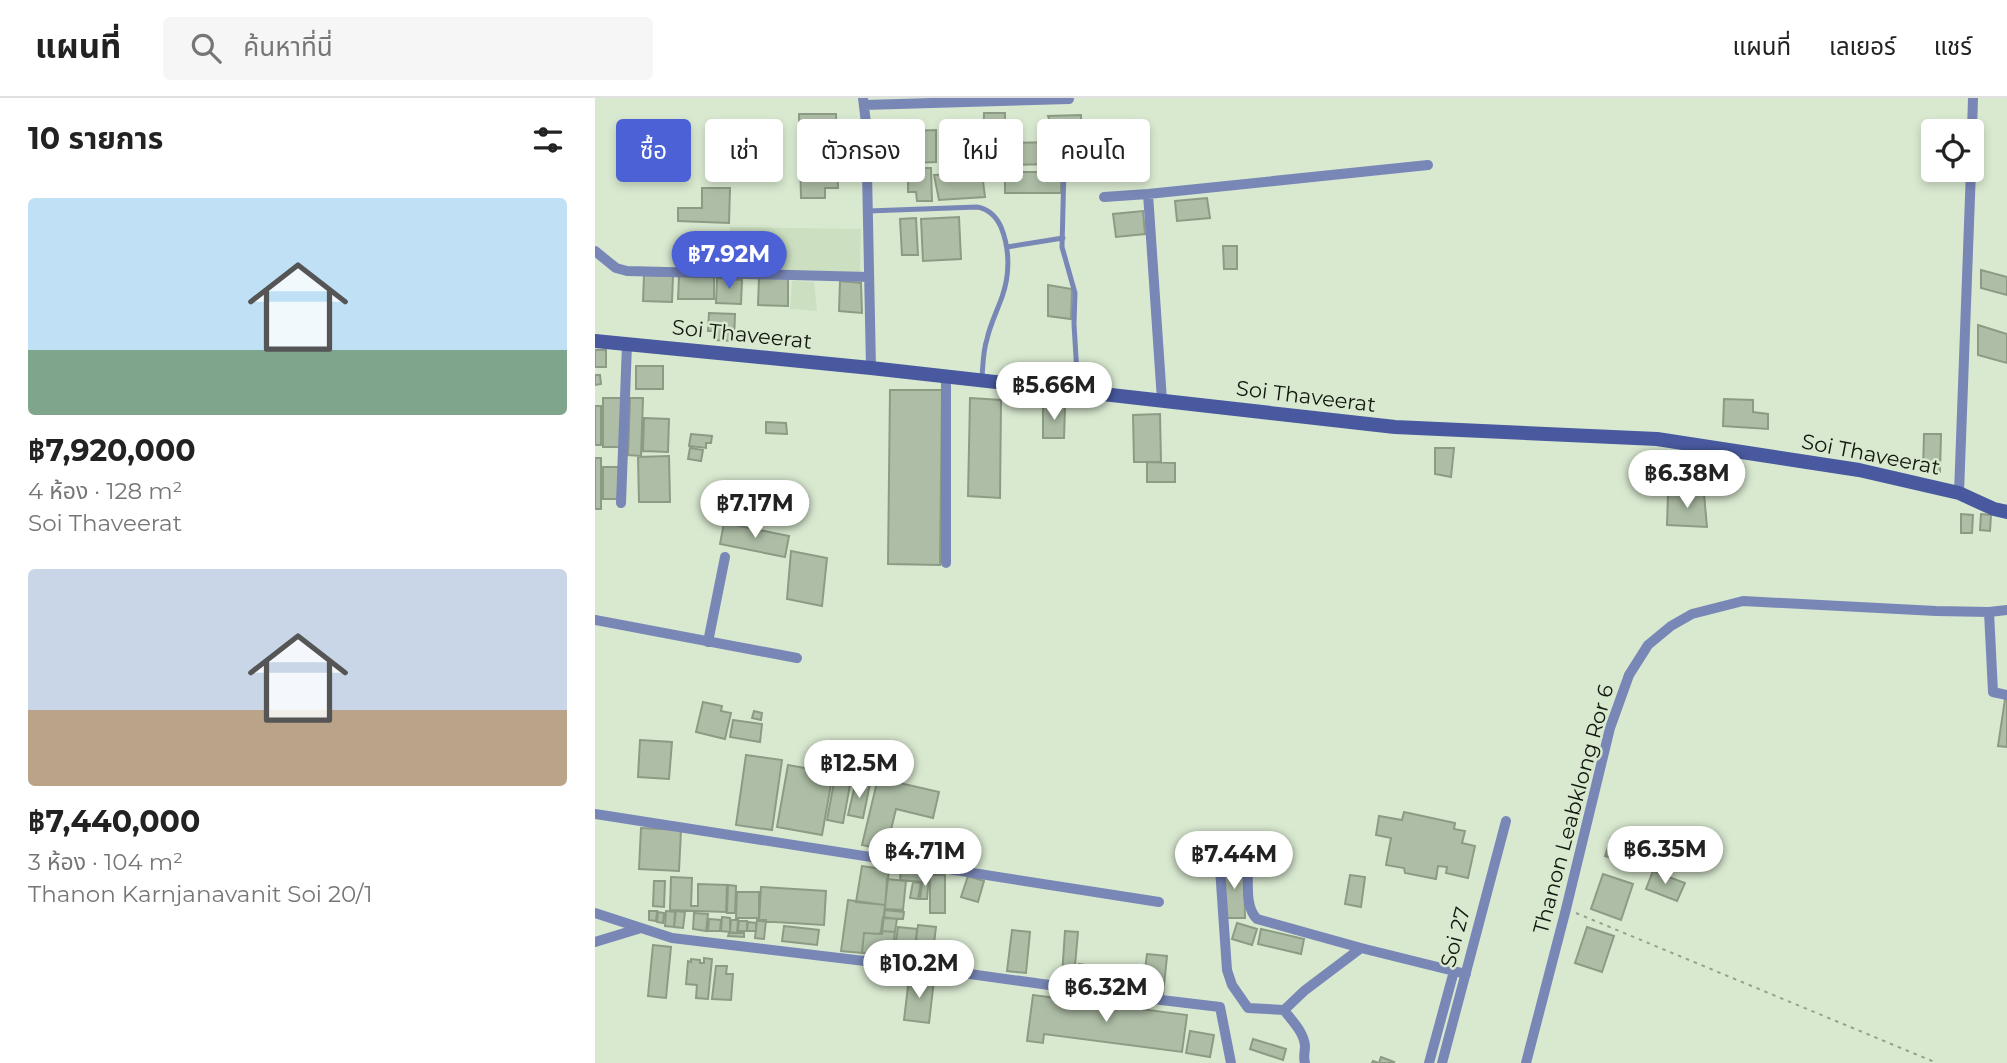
<!DOCTYPE html>
<html lang="th">
<head>
<meta charset="utf-8">
<style>
	:root { --surface:#fff; --page:#f6f6f6; --text:#222; --muted:#767676; --line:#e0e0e0; --accent:#4b61d5 }
	body { margin:0; font-family:Montserrat,"Noto Sans Thai",sans-serif; background:var(--page); color:var(--text); height:100vh; display:flex; flex-direction:column; font-size:26px; white-space:nowrap }
	* { box-sizing:border-box; margin:0 }
	p { font-size:23px; color:var(--muted) }
	.icon { flex:none; width:38px; height:38px; fill:none; stroke:currentColor; stroke-width:2; stroke-linecap:round; stroke-linejoin:round }
	.map { position:relative; flex:1; overflow:hidden }
	.sheet { display:flex; flex-direction:column; background:var(--surface); width:595px }
	.sheet>* { flex:none }
	.top-card { position:absolute; left:21px; top:21px; width:665px; height:63px; display:flex; gap:14px }
	.tools { position:absolute; left:1326px; top:21px; display:grid; gap:14px }
	.tools a { display:grid; place-items:center; width:63px; height:63px; border-radius:7px; background:var(--surface); box-shadow:0 4px 10px #0003; font-size:35px }
	.price { position:absolute; translate:-50% -60px; padding:0 16px; border-radius:24px; background:#fff; color:#222; font-size:23px; line-height:46px; filter:drop-shadow(0 2px 4px #0008) }
	.price::after { content:''; position:absolute; left:50%; top:42px; width:21px; height:16px; margin-left:-10px; background:inherit; clip-path:polygon(0 0,100% 0,50% 100%) }
	.price.selected { background:var(--accent); color:#fff }
	ul { padding:0; list-style:none }
	li { display:grid; align-content:center; gap:14px; height:371px; padding:0 28px }
	li span { display:grid; place-items:center; height:217px; border-radius:7px; color:#555 }
	li>.icon { margin-inline-start:auto }
	span .icon { width:126px; height:126px; fill:#fffc; stroke-width:1 }
	li b { font-size:30px }
	h2 { display:flex; justify-content:space-between; align-items:center; height:84px; padding:0 28px; font-size:30px }
	.tag { padding:0 24px; border-radius:7px; background:var(--surface); box-shadow:0 4px 10px #0003; font-size:24px; line-height:63px }
	.tag.selected { background:var(--accent); color:#fff }
	header { display:flex; align-items:center; gap:42px; box-sizing:border-box; height:98px; padding:0 35px; background:var(--surface); border-bottom:2px solid var(--line) }
	header strong { font-size:33px }
	nav { display:flex; gap:38px; margin-inline-start:auto; font-size:24px }
	.search { width:490px; height:63px; background:var(--page); display:flex; align-items:center; gap:18px; box-sizing:border-box; padding:0 24px; border-radius:7px; color:var(--muted); font-size:26px }
	main { display:flex; flex:1; min-height:0 }
	.map>svg:first-child { display:block }
	.built { fill:#cce0c1 }
	.building { fill:#aebea6; stroke:#8d9b85; stroke-width:2 }
	.lines { fill:none; stroke-linecap:round; stroke-linejoin:round }
	.path { stroke:#95a18e; stroke-width:2; stroke-dasharray:3.5 5; stroke-linecap:butt }
	.lane { stroke:#7987b7; stroke-width:5 }
	.street { stroke:#7987b7; stroke-width:10 }
	.secondary { stroke:#48599f; stroke-width:14 }
	.labels { text-anchor:middle; dominant-baseline:central; stroke-width:5; stroke-linejoin:round; paint-order:stroke }
	.street-label { font-size:21px; fill:#13180f; stroke:#d9e9d0 }
</style>
</head>
<body>
<header>
<strong>แผนที่</strong>
<div class="search"><svg class="icon" aria-label="search" viewBox="0 0 24 24"><circle cx="10" cy="10" r="6"/><path d="M15 15l6 6"/></svg>ค้นหาที่นี่</div>
<nav><a>แผนที่</a><a>เลเยอร์</a><a>แชร์</a></nav>
</header>
<main>
<section class="sheet">
<h2>10 รายการ<svg class="icon" aria-label="filters" viewBox="0 0 24 24"><path d="M4 7h16M4 17h16"/><circle cx="9" cy="7" r="2"/><circle cx="15" cy="17" r="2"/></svg></h2>
<ul>
<li><span style="background:linear-gradient(#bfe0f5 70%,#7fa58c 0)"><svg class="icon" aria-label="home" viewBox="0 0 24 24"><path d="M3 11l9-7 9 7M6 9v11h12V9"/></svg></span><div><b>฿7,920,000</b><p>4 ห้อง · 128 m²</p><p>Soi Thaveerat</p></div></li>
<li><span style="background:linear-gradient(#c9d6e8 65%,#b9a48a 0)"><svg class="icon" aria-label="home" viewBox="0 0 24 24"><path d="M3 11l9-7 9 7M6 9v11h12V9"/></svg></span><div><b>฿7,440,000</b><p>3 ห้อง · 104 m²</p><p>Thanon Karnjanavanit Soi 20/1</p></div></li>
</ul>
</section>
<div class="map">
<svg width="1412" height="965" viewBox="0 0 1412 965">
	<rect width="100%" height="100%" fill="#d9e9d0"/>
	<path class="built" d="M135 129 266 131 265 175 131 173 129 167 93 166V149H134Z
		M197 183 219 184 222 213 195 211Z"/>
	<path class="building" d="M389 15H410L409 66H388Z
		M204 16H241L243 90H230V100H206Z
		M486 17V26H456L453 18Z
		M360 23H384V61H360Z
		M341 32V64L316 65 315 33Z
		M284 43H308V56H284Z
		M466 44V66L413 67V45Z
		M284 56H308V69H284Z
		M320 70H336L337 103H322L321 94H313V78H320Z
		M410 74H466V95H410Z
		M387 75 390 99 344 102 339 77Z
		M107 90H135L134 125 83 123V110H107Z
		M612 100 615 120 582 123 580 103Z
		M548 113 550 136 521 139 518 116Z
		M364 119 366 161 328 163 326 121Z
		M321 120 323 157H307L305 121Z
		M628 148H642V171H629Z
		M1386 172 1412 179V197L1386 190Z
		M49 177 78 178 77 204 48 203Z
		M84 178 119 179V201H83Z
		M164 179 193 180V208L163 207Z
		M122 180 147 182 146 206 121 205Z
		M245 183 266 185 267 215 244 213Z
		M453 187 477 191 476 221 453 218Z
		M114 215 140 216 139 243 120 242 121 233H113Z
		M1383 227 1412 236V265L1383 257Z
		M0 252H11V269H0Z
		M41 268H68V291H41Z
		M0 277H5L6 286 0 287Z
		M295 292H347L345 467 293 466Z
		M8 300H26V349H8Z
		M35 300H48L46 358 33 357Z
		M375 300 406 302 405 400 373 398Z
		M1129 301 1158 302V314L1173 316V331L1128 328Z
		M0 308H6V347H0Z
		M448 309H470L469 340H448Z
		M565 316 566 364H539L538 317Z
		M49 320 74 321 73 354 48 353Z
		M171 324 191 325 192 336 171 335Z
		M96 336 117 338 116 345H111V350L94 348Z
		M1329 336H1346L1345 374 1328 373Z
		M95 350 108 352 106 363 93 361Z
		M840 350H859L856 379 840 376Z
		M74 358 75 404H44L43 359Z
		M0 360H6V411H0Z
		M552 364 580 365V384H552Z
		M8 369H24V401H8Z
		M1073 395 1109 396 1112 429 1072 427Z
		M1366 416 1378 417 1377 435H1366Z
		M1386 416 1396 417 1395 433 1385 432Z
		M129 425 194 438 190 459 125 446Z
		M196 453 232 460 227 508 192 501Z
		M1410 601 1412 602V649L1403 648Z
		M108 604 127 608 126 613 136 615 130 641 101 634Z
		M159 613 167 615 166 622 157 620Z
		M138 622 167 626 165 644 135 639Z
		M45 642 77 644 74 681 43 679Z
		M151 657 187 662 177 732 141 727Z
		M193 667 238 675 227 737 182 729Z
		M283 680 344 694 338 720 301 711 291 752 267 747Z
		M261 683 275 686 268 720 253 717Z
		M239 684 255 687 248 725 232 722Z
		M809 714 860 725 859 731 870 733 867 745 880 748 873 780 851 775 852 769 843 768 841 781 810 775 809 770 791 767 796 740 781 737 784 718 807 722Z
		M46 730 86 732 84 773 44 771Z
		M1016 740 1052 751 1047 769 1010 758Z
		M649 765 650 820H629L628 766Z
		M267 768 294 772 290 807 261 804Z
		M306 772 329 774 328 784 305 782Z
		M1058 773 1090 785 1082 803 1051 791Z
		M1008 776 1038 786 1026 822 996 811Z
		M335 777H350V815H335Z
		M755 777 770 779 766 809 750 806Z
		M373 778 389 783 383 804 366 799Z
		M76 779 97 780 96 808H103V786L132 787 131 814 75 812Z
		M328 779 334 780 332 801H325Z
		M292 781 311 783 308 812 290 811Z
		M59 783H70L69 809 58 808Z
		M318 784 326 785 323 801 315 800Z
		M133 787 141 788 140 815H132Z
		M166 789 231 793 229 827 164 823Z
		M142 794H164V820H141Z
		M253 802 290 807 287 836 269 835 267 855 246 853Z
		M290 812 309 814 308 821 289 820Z
		M54 813H62L61 823 54 822Z
		M71 813 80 814 79 829 70 828Z
		M81 813 90 814 88 830 79 829Z
		M63 814 69 815 68 825 62 824Z
		M99 815 113 816 111 833 98 831Z
		M127 819 135 820V834L126 833Z
		M288 819 302 821 300 834 286 833Z
		M114 821 126 822 125 833H113Z
		M136 822H143L142 835 135 834Z
		M162 822H171L169 841 160 840Z
		M144 823H152V833H143Z
		M153 824 161 825V833H152Z
		M642 825 662 831 657 847 637 841Z
		M323 827 341 829 337 862 319 859Z
		M189 828 224 832 222 847 187 843Z
		M303 829 322 831 319 859 299 857Z
		M992 829 1019 838 1007 874 980 865Z
		M666 831 709 841 706 856 663 846Z
		M417 832 435 834 431 875 412 873Z
		M286 833 300 834 297 859 267 855 269 835 285 836Z
		M470 833 483 834 479 879 467 878Z
		M134 835H149V839L133 838Z
		M58 847 76 849 71 900 53 898Z
		M552 856 572 858 568 898 547 896Z
		M109 860 117 861 113 901 101 900 102 887 91 886 93 863 96 864V861L105 862V865H109Z
		M484 866 504 869 502 884 482 882Z
		M121 868H132L131 876H138L136 902 117 901Z
		M314 880 339 882 334 925 309 922Z
		M438 897 592 917 587 954 449 936 448 945 432 943Z
		M595 933 619 937 615 959 591 955Z
		M658 941 691 951 688 962 655 951Z
		M786 959 799 964 798 965H777L778 963 784 965Z"/>
	<g class="lines">
		<path class="path" d="M981 815 1342 965"/>
		<path class="lane" d="M470 31 467 149 480 195 479 226 483 293
			M273 113 382 109C394 111 401 118 406 129 415 151 415 177 407 199 402 213 395 227 392 241 388 253 388 267 387 279
			M412 149 468 140"/>
		<path class="street" d="M268 0 271 25 276 270
			M269 7 474 1
			M1377 33 1378 0
			M553 96 567 302
			M509 99 553 96 833 67
			M0 153 21 170 32 173 274 179
			M1364 395 1376 72
			M26 405 32 246
			M351 465V278
			M1394 514 1398 594 1412 597
			M0 522 202 560
			M113 544 130 459
			M0 716 564 804
			M0 815 77 840 353 873 541 899 625 909 636 965
			M0 844 46 830
			M689 912 709 893 766 850 871 876
			M710 965C708 959 710 954 710 948 709 934 697 923 689 912L653 910 637 887 632 872 624 756 647 758 652 761C655 779 648 807 662 821L766 850
			M834 965 859 873
			M847 965 911 723
			M931 965 971 811 1015 630 1034 577 1053 547 1076 528 1097 516 1148 503 1341 513 1394 514 1412 512"/>
		<path class="secondary" d="M0 243 276 270 800 329 1062 341 1264 372 1364 395 1399 411 1412 414"/>
	</g>
	<g class="labels">
		<g class="street-label">
			<text transform="translate(147 236) rotate(6)">Soi Thaveerat</text>
			<text transform="translate(711 298) rotate(7)">Soi Thaveerat</text>
			<text transform="translate(1276 356) rotate(11)">Soi Thaveerat</text>
			<text transform="translate(978 711) rotate(-75)">Thanon Leabklong Ror 6</text>
			<text transform="translate(860 839) rotate(-75)">Soi 27</text>
		</g>
	</g>
</svg>
<div class="tools">
<a><svg class="icon" aria-label="locate" viewBox="0 0 24 24"><circle cx="12" cy="12" r="6"/><path d="M12 2v4M12 18v4M2 12h4M18 12h4"/></svg></a>
</div>
<b class="price selected" style="left:134px;top:193px">฿7.92M</b>
<b class="price" style="left:459px;top:324px">฿5.66M</b>
<b class="price" style="left:1092px;top:412px">฿6.38M</b>
<b class="price" style="left:160px;top:442px">฿7.17M</b>
<b class="price" style="left:264px;top:702px">฿12.5M</b>
<b class="price" style="left:1070px;top:788px">฿6.35M</b>
<b class="price" style="left:330px;top:790px">฿4.71M</b>
<b class="price" style="left:639px;top:793px">฿7.44M</b>
<b class="price" style="left:324px;top:902px">฿10.2M</b>
<b class="price" style="left:511px;top:926px">฿6.32M</b>
<div class="top-card">
<a class="tag selected">ซื้อ</a>
<a class="tag">เช่า</a>
<a class="tag">ตัวกรอง</a>
<a class="tag">ใหม่</a>
<a class="tag">คอนโด</a>
</div>
</div>
</main>
</body>
</html>
